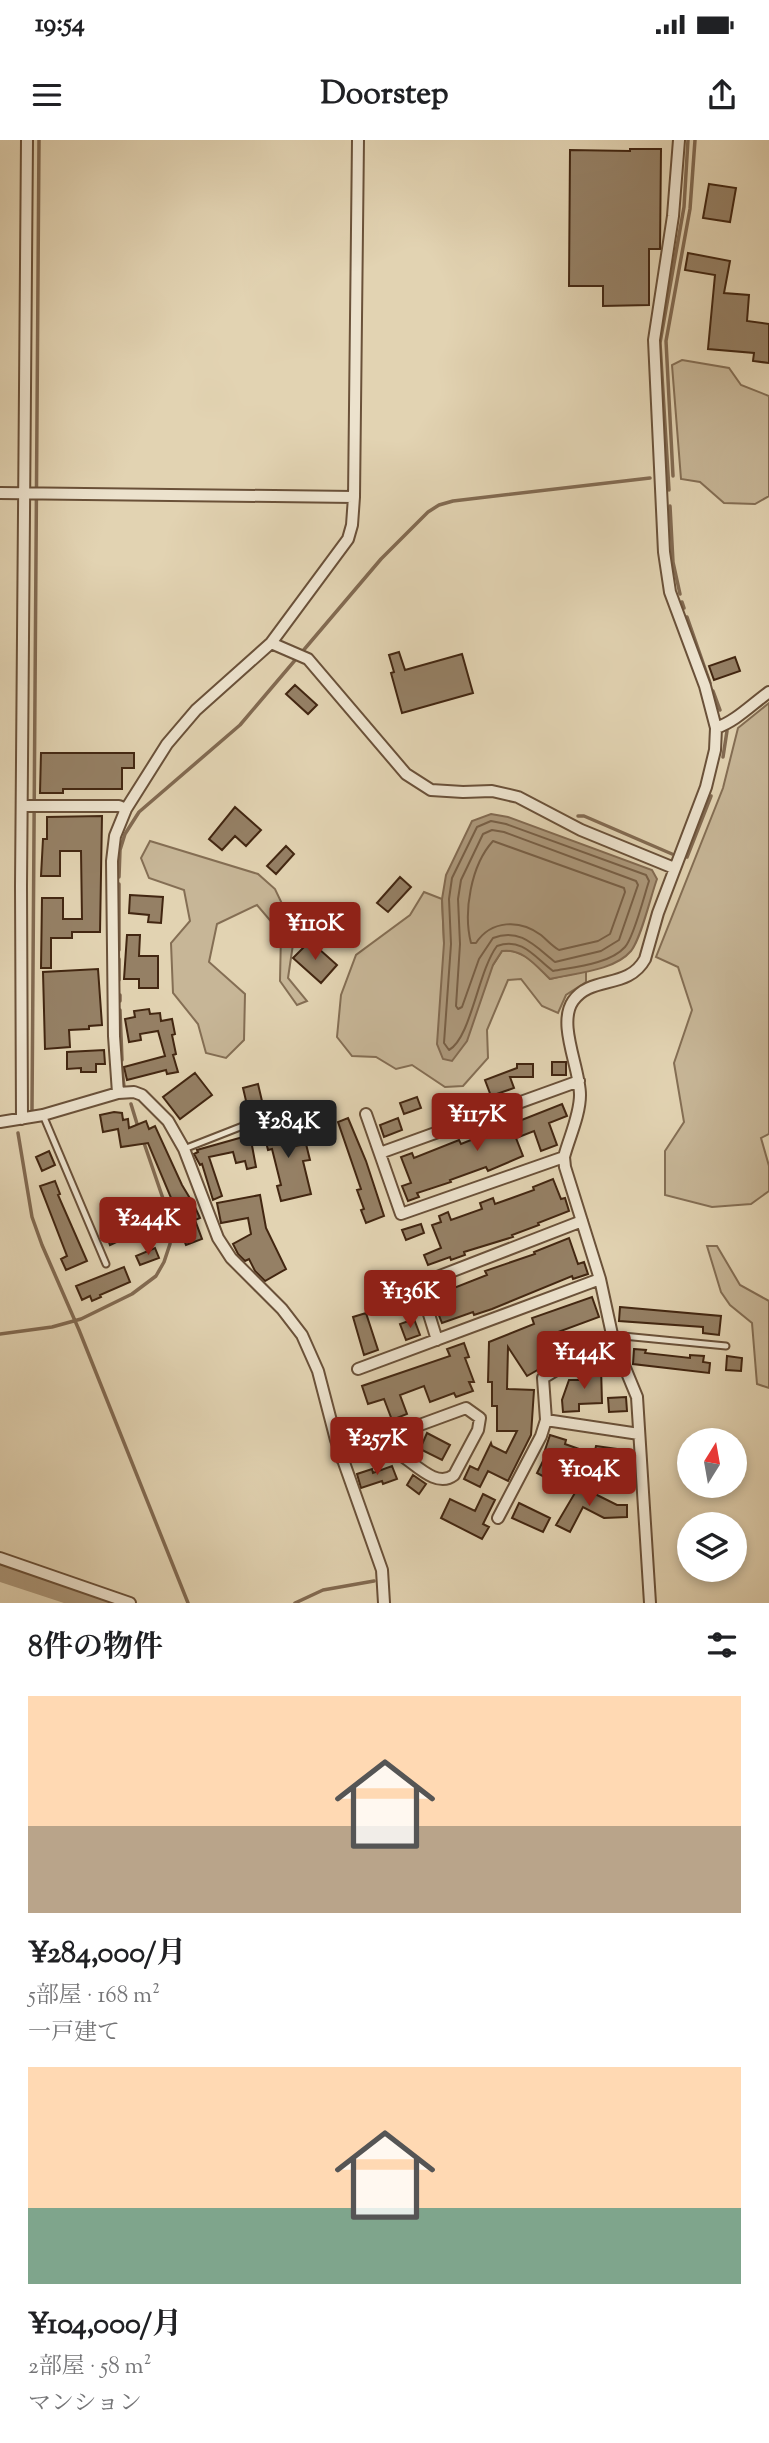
<!DOCTYPE html>
<html lang="ja">
<head>
<meta charset="utf-8">
<style>
	:root { --surface:#fff; --page:#f6f6f6; --text:#202124; --muted:#757577; --accent:#8f2418 }
	body { margin:0; font-family:"Sorts Mill Goudy","Noto Serif JP",serif; background:var(--page); color:var(--text); height:100vh; display:flex; flex-direction:column; font-size:26px; white-space:nowrap }
	* { box-sizing:border-box; margin:0 }
	p { font-size:23px; color:var(--muted) }
	.icon { flex:none; width:38px; height:38px; fill:none; stroke:currentColor; stroke-width:2; stroke-linecap:round; stroke-linejoin:round }
	.map { position:relative; height:1463px; overflow:hidden }
	.side { display:flex; flex-direction:column; background:var(--surface); flex:1 }
	.side>* { flex:none }
	.needle { width:46px; rotate:11deg }
	.controls { position:absolute; left:677px; top:1288px; display:grid; gap:14px }
	.controls a { display:grid; place-items:center; width:70px; height:70px; border-radius:50%; background:var(--surface); box-shadow:0 4px 10px #0003; font-size:35px }
	.price { position:absolute; translate:-50% -60px; padding:0 16px; border-radius:7px; background:var(--accent); color:#fff; font-size:23px; line-height:46px; filter:drop-shadow(0 2px 4px #0008) }
	.price::after { content:''; position:absolute; left:50%; top:42px; width:21px; height:16px; margin-left:-10px; background:inherit; clip-path:polygon(0 0,100% 0,50% 100%) }
	.price.current { background:#222; color:#fff }
	ul { padding:0; list-style:none }
	li { display:grid; align-content:center; gap:14px; height:371px; padding:0 28px }
	li span { display:grid; place-items:center; height:217px; border-radius:0px; color:#555 }
	li>.icon { margin-inline-start:auto }
	span .icon { width:126px; height:126px; fill:#fffc; stroke-width:1 }
	li b { font-size:30px }
	h2 { display:flex; justify-content:space-between; align-items:center; height:84px; padding:0 28px; font-size:30px }
	.status { display:flex; justify-content:space-between; align-items:center; height:49px; padding:0 35px; background:var(--surface); direction:ltr }
	.status svg { height:19px; fill:currentColor }
	header { display:flex; justify-content:space-between; align-items:center; height:91px; padding:0 28px; background:var(--surface); font-size:32px; font-weight:700 }
	.map>svg:first-child { display:block }
	.green { fill:#c7b697; stroke:#846e54; stroke-width:2 }
	.water { fill:#ac987b; stroke:#826a51; stroke-width:2 }
	.lines { fill:none; stroke-linecap:round; stroke-linejoin:round }
	.shore { stroke:#775f46; stroke-width:2 }
	.stream { stroke:#826a51; stroke-width:3.5 }
	.river { stroke:#ac987b; stroke-width:23 }
	.building { fill:#958065; stroke:#422611; stroke-width:2 }
	.lane-casing { stroke:#6a5139; stroke-width:9 }
	.street-casing { stroke:#6a5139; stroke-width:14 }
	.lane { stroke:#ece2cd; stroke-width:5 }
	.street { stroke:#ece2cd; stroke-width:10 }
</style>
</head>
<body>
<div class="status"><b>19:54</b><svg viewBox="0 0 49 12"><path d="M0 12V9h3v3zM5 12V6h3v6zM10 12V3h3v9zM15 12V0h3v12zM26 1h20v11H26zM47 4h2v5h-2z"/></svg></div>
<header><svg class="icon" aria-label="menu" viewBox="0 0 24 24"><path d="M4 6h16M4 12h16M4 18h16"/></svg>Doorstep<svg class="icon" aria-label="share" viewBox="0 0 24 24"><path d="M12 15V3M7 8l5-5 5 5M5 13v7h14v-7"/></svg></header>
<div class="map">
<svg width="769" height="1463" viewBox="0 0 769 1463">
	<rect width="100%" height="100%" fill="#e2d3b2"/>
	<filter id="stains"><feTurbulence type="fractalNoise" baseFrequency=".00286" numOctaves="4"/><feColorMatrix values="0 0 0 0 .2 0 0 0 0 .09 0 0 0 0 .02 0 0 0 .5 -.17"/></filter>
	<radialGradient id="worn" r=".72"><stop offset=".6" stop-color="#630" stop-opacity="0"/><stop offset="1" stop-color="#630" stop-opacity=".3"/></radialGradient>
	<path class="green" d="M682 220 729 228 741 245 769 256V356L755 364 724 363 700 342 681 339 672 225Z
		M769 563V994L761 998 769 1026V1051L751 1064 712 1067 665 1055V1011L684 982 674 923 692 870 678 827 656 817 723 648 738 588Z
		M150 701 258 734 275 749 295 791 288 838 307 861 297 865 280 841 281 793 257 765 217 784 209 822 245 854 244 900 226 918 206 913 198 884 173 853 171 803 190 781 184 750 149 738 141 718Z
		M424 752 442 759 444 803 493 825 502 811C523 808 536 825 550 839L586 831V842L566 855 558 873 542 866 521 839 508 840 487 890 488 918 463 946 445 947 412 925 396 929 376 917 352 916 337 897 341 855 356 815 410 775Z
		M707 1106H717L740 1145 769 1161V1248L757 1244 752 1183 730 1165 721 1152Z"/>
	<path class="water" d="M491 674 508 677 652 730 657 739C651 755 641 799 631 811 614 831 575 833 550 839 536 826 523 808 502 811L493 825 467 901 452 921 443 919 437 904 444 803 442 759 446 735 472 681Z"/>
	<g class="lines">
		<path class="shore" d="M491 681 506 684 646 735 649 741C644 756 634 797 625 807 610 824 574 827 553 831 535 818 523 797 497 806 478 831 471 898 449 910L444 903 451 804 449 759 452 738 477 687Z
			M492 690 504 692 636 741 638 745 619 800 601 811 555 822C536 807 520 787 493 798L479 819 462 867 458 869 456 866 460 804 458 759 461 740 483 694Z
			M493 701 624 748 625 752 610 794 598 801 559 810C552 806 547 800 541 795 520 779 491 780 476 803H471C463 772 471 725 493 701Z"/>
		<path class="stream" d="M673 336 666 201 690 69 695 0
			M669 350 660 203 684 67 688 0
			M670 366 673 422 680 454
			M682 462 684 468
			M687 477 710 543
			M713 551 720 570
			M723 617 727 591
			M578 676H584L672 714
			M687 717 711 656
			M119 737 120 710 125 694 139 672 240 585 381 419 428 372 439 365 453 361 650 338
			M119 744V810
			M119 819V840
			M120 855V861
			M120 870 122 920
			M122 928 124 947
			M131 964 138 987
			M32 970 39 0
			M18 993 32 1077 42 1105 79 1190 188 1463
			M0 1194 52 1187 81 1179 132 1154 156 1136 164 1122 170 1104 171 1082 143 1000
			M295 1463 323 1450 374 1441"/>
		<path class="river" d="M0 1430 101 1463"/>
	</g>
	<path class="building" d="M630 9H661L660 109H649V165L603 166V146H569L570 10 630 11Z
		M709 44 736 48 730 82 703 78Z
		M688 113 730 121 724 153 749 155 747 181 769 184V223L753 221 754 213 708 209 715 135 685 130Z
		M399 512 405 530 462 514 473 553 402 573 391 533 394 532 389 515Z
		M735 517 740 531 714 540 709 526Z
		M295 545 317 565 308 574 286 554Z
		M41 613H134V628H122V649H63V653H40Z
		M235 667 261 690 246 706 235 696 222 710 209 699Z
		M102 676 100 792H72V798H51V828H41L42 758H63V779H82L81 711H60V736H41L43 699H47V677Z
		M286 706 294 714 276 734 267 726Z
		M400 737 411 747 388 772 377 763Z
		M130 755 163 757 161 783 148 782 149 775 129 773Z
		M127 795H140L139 816H158V848H139V839H124Z
		M310 801 337 825 321 843 293 818Z
		M98 829 102 885 89 886V889L69 890 70 907 45 909 43 832Z
		M149 869 150 874 160 873 161 881 172 879 175 894 172 895 176 914 173 915 178 932 167 934 166 930 127 940 124 927 165 916 158 891 140 894 141 900 129 902 125 879 135 877 134 871Z
		M104 910 105 924H96V932H81V928L67 929V912Z
		M552 922H566V935H552Z
		M517 924H533V937H510L514 948 491 956 485 940 517 928Z
		M195 933 212 955 180 979 163 957Z
		M258 944 262 961 247 965 243 948Z
		M417 957 421 968 404 974 400 963Z
		M460 962 465 974 451 979 447 967Z
		M562 964 567 976 549 983 557 1005 541 1011 534 991 516 998 523 1016 488 1031 486 1027 450 1040 451 1042 417 1053 419 1057 408 1061 402 1046 411 1043 401 1017 412 1013 414 1018 459 1000 461 1004Z
		M114 972 122 973 123 980 128 979 129 988 146 981 149 989 155 986 182 1045 194 1065 200 1078 195 1080 202 1099 186 1105 173 1073 177 1072 148 1003 121 1007 118 989 103 992 100 975Z
		M348 978 366 1021 384 1076 366 1083 361 1070 364 1069 357 1050 361 1049 338 982Z
		M398 978 402 990 384 997 380 985Z
		M289 980 295 1006 306 1004 310 1020 303 1021 311 1054 281 1061 277 1046 281 1045 272 1009 268 1010 262 986Z
		M250 995 256 1027 247 1029 245 1021 236 1023 233 1012 209 1017 222 1056 213 1060 202 1024 200 1025 194 1014 198 1012 197 1010Z
		M49 1011 55 1025 42 1031 36 1017Z
		M553 1039 561 1059 565 1058 569 1071 538 1083 539 1085 512 1095 513 1097 464 1112 465 1115 451 1120 450 1117 428 1125 424 1115 441 1108 432 1085 441 1082 439 1076 448 1072 451 1080 482 1069 480 1063 493 1058 495 1064 534 1050 533 1047Z
		M55 1041 60 1054 58 1055 87 1121 66 1130 61 1119 67 1116 40 1046Z
		M260 1055 266 1088 286 1129 265 1141 255 1131 249 1119 245 1121 238 1114 233 1104 251 1094 248 1078 221 1083 217 1063Z
		M146 1076 150 1086 110 1105 106 1094Z
		M421 1084 424 1093 406 1100 402 1090Z
		M569 1098 578 1124 584 1122 588 1134 573 1139 572 1136 492 1169 474 1175 473 1172 442 1183 438 1173 442 1171 433 1147 451 1141 454 1148 487 1135 485 1131 535 1114 534 1112Z
		M155 1108 159 1118 140 1125 136 1116Z
		M124 1127 130 1142 100 1155 101 1157 92 1161 90 1156 82 1160 76 1146Z
		M592 1157 599 1177 558 1192 569 1212 527 1236 508 1207 507 1249 534 1250 531 1295 508 1341 488 1331 480 1347 464 1339 470 1326 478 1330 491 1303 492 1306 506 1313 517 1291H497V1266H492V1242H488L489 1202 534 1184 532 1178Z
		M620 1167 721 1176 719 1195 703 1193V1187L619 1181Z
		M366 1173 378 1210 364 1215 353 1177Z
		M414 1179 420 1195 406 1200 400 1184Z
		M464 1203 469 1217 465 1218 474 1242H469L473 1251 456 1257 454 1253 430 1262 424 1246 400 1255 407 1274 392 1280 384 1259 368 1264 362 1246 450 1216 447 1209Z
		M634 1209 646 1210 645 1213 690 1218V1215L704 1216 703 1222 710 1223 709 1233 633 1224Z
		M727 1216 742 1218 741 1231 726 1230Z
		M601 1226 602 1263 579 1264V1271L563 1272 562 1260 569 1240H588L587 1227Z
		M626 1257 627 1271 609 1272 608 1258Z
		M427 1293 450 1305 442 1320 420 1309Z
		M550 1295 566 1300 565 1304 585 1311 569 1345 550 1335 548 1339 537 1333 548 1311 545 1310Z
		M596 1306 632 1311 628 1325 593 1319Z
		M392 1326 397 1339 383 1344 382 1341 361 1348 357 1334 372 1329 373 1333Z
		M413 1335 426 1344 419 1354 407 1345Z
		M579 1346 617 1365H627V1377L604 1378 583 1367 570 1392 556 1385Z
		M483 1354 495 1360 483 1384 489 1387 482 1399 441 1378 450 1359 475 1371Z
		M519 1363 550 1378 543 1392 512 1378Z"/>
	<g class="lines">
		<defs>
			<path id="lane" d="M43 975 106 1124
				M184 1009 253 982 295 972
				M615 1199 623 1196 726 1206"/>
			<path id="street" d="M0 353 354 357
				M271 503 308 519 406 634 431 650 463 652 492 651 518 657 581 690 674 728
				M716 588C736 581 751 565 769 552
				M22 666H119L126 669
				M118 953 114 896 112 721 115 696 126 669 167 604 196 570 271 503 348 399 352 385 354 357 358 0
				M366 974 401 1074 564 1017
				M22 979 21 746 27 0
				M0 982 43 975 118 953 134 952 142 955 168 981 184 1009 218 1098 231 1118 282 1169 302 1195 318 1231 336 1300 382 1430 384 1463
				M380 1013 579 941
				M437 1200 423 1155 427 1141 582 1081
				M358 1229 600 1139
				M546 1280 639 1294
				M342 1319C353 1315 372 1304 383 1306 406 1310 432 1352 454 1335L478 1290 480 1278 466 1268 417 1286 407 1301
				M498 1378 541 1296 546 1280 543 1238 584 1213 613 1199
				M0 1418 130 1463
				M650 1463 637 1257 613 1199 600 1139 565 1027 564 1017C569 998 580 975 580 955 580 928 557 884 573 861 591 835 628 850 645 819L658 773 706 647 715 610 716 588 705 546 670 452 664 412 654 200 673 76 679 0"/>
		</defs>
		<use href="#lane" class="lane-casing"/>
		<use href="#street" class="street-casing"/>
		<use href="#lane" class="lane"/>
		<use href="#street" class="street"/>
	</g>
	<rect width="100%" height="100%" filter="url(#stains)"/>
	<rect width="100%" height="100%" fill="url(#worn)"/>
</svg>
<div class="controls">
<a><svg class="needle" viewBox="-14 -14 28 28"><path d="M0-13l5 13h-10z" fill="#e53935"/><path d="M0 13l5-13h-10z" fill="#757577"/></svg></a>
<a><svg class="icon" aria-label="layers" viewBox="0 0 24 24"><path d="M12 4l9 5-9 5-9-5zM3 14l9 5 9-5"/></svg></a>
</div>
<b class="price" style="left:315px;top:822px">¥110K</b>
<b class="price" style="left:477px;top:1013px">¥117K</b>
<b class="price current" style="left:288px;top:1020px">¥284K</b>
<b class="price" style="left:148px;top:1117px">¥244K</b>
<b class="price" style="left:410px;top:1190px">¥136K</b>
<b class="price" style="left:584px;top:1251px">¥144K</b>
<b class="price" style="left:377px;top:1337px">¥257K</b>
<b class="price" style="left:589px;top:1368px">¥104K</b>
</div>
<section class="side">
<h2>8件の物件<svg class="icon" aria-label="filters" viewBox="0 0 24 24"><path d="M4 7h16M4 17h16"/><circle cx="9" cy="7" r="2"/><circle cx="15" cy="17" r="2"/></svg></h2>
<ul>
<li><span style="background:linear-gradient(#ffd9b3 60%,#b9a48a 0)"><svg class="icon" aria-label="home" viewBox="0 0 24 24"><path d="M3 11l9-7 9 7M6 9v11h12V9"/></svg></span><div><b>¥284,000/月</b><p>5部屋 · 168 m²</p><p>一戸建て</p></div></li>
<li><span style="background:linear-gradient(#ffd9b3 65%,#7fa58c 0)"><svg class="icon" aria-label="home" viewBox="0 0 24 24"><path d="M3 11l9-7 9 7M6 9v11h12V9"/></svg></span><div><b>¥104,000/月</b><p>2部屋 · 58 m²</p><p>マンション</p></div></li>
</ul>
</section>
</body>
</html>
